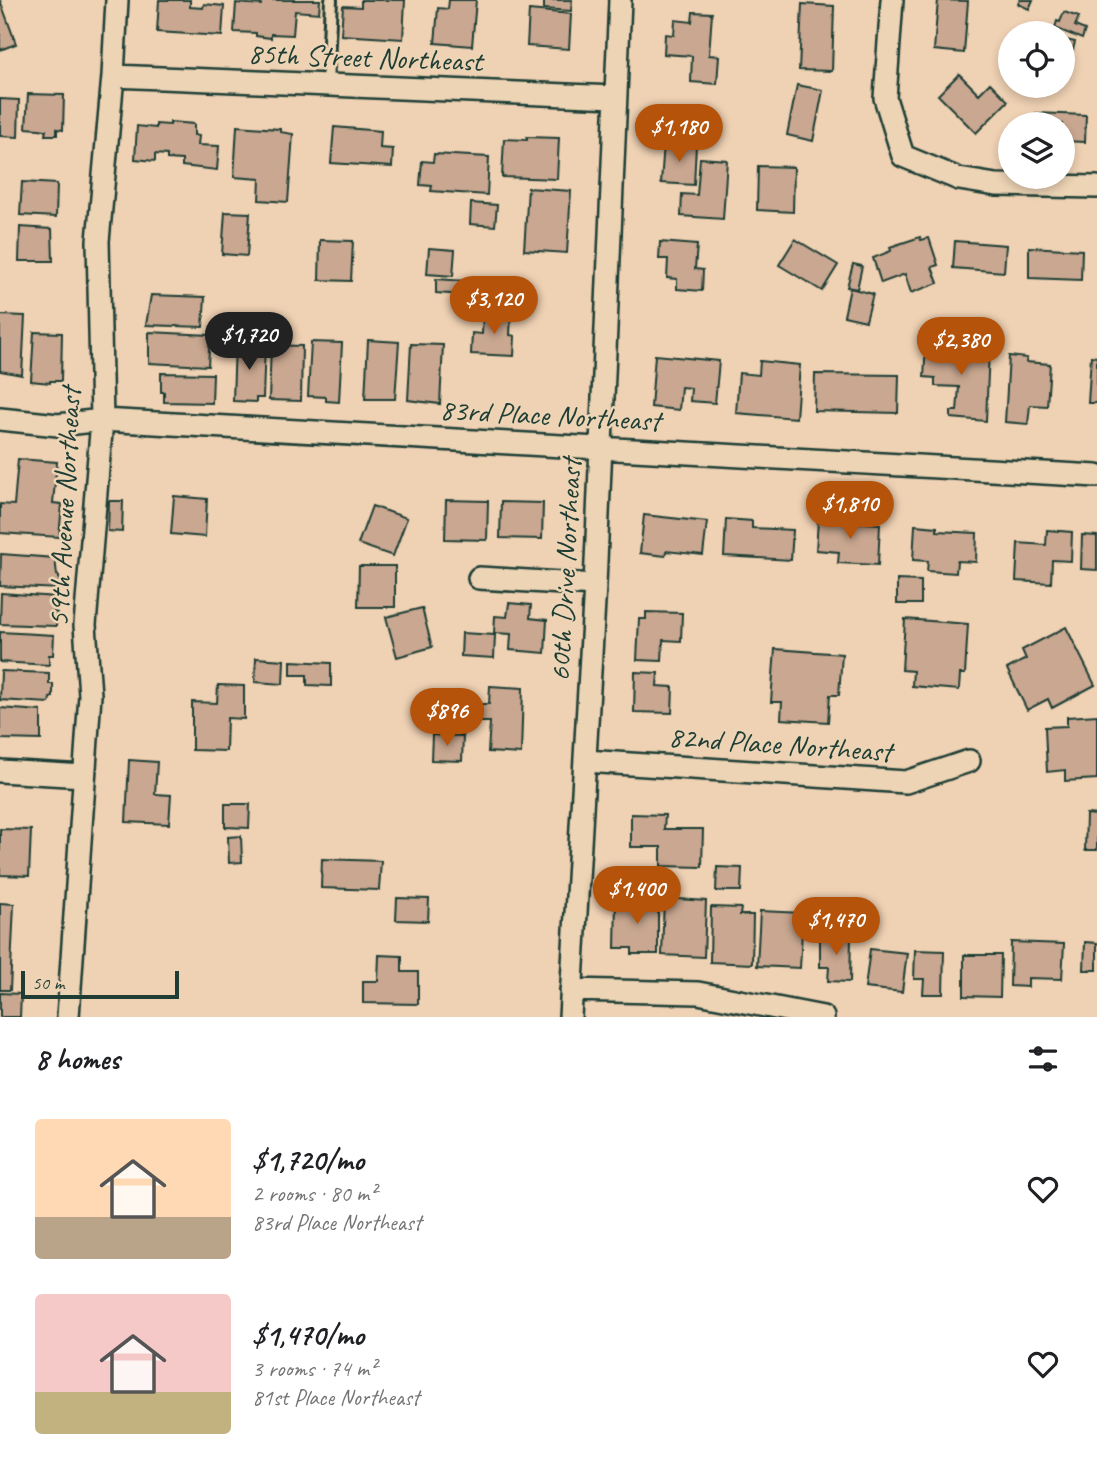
<!DOCTYPE html>
<html lang="en">
<head>
<meta charset="utf-8">
<style>
	:root { --surface:#fff; --page:#f6f6f6; --text:#202124; --muted:#757577; --accent:#b45309 }
	body { margin:0; font-family:Caveat,sans-serif; background:var(--page); color:var(--text); height:100vh; display:flex; flex-direction:column; font-size:26px; white-space:nowrap }
	* { box-sizing:border-box; margin:0 }
	p { font-size:23px; color:var(--muted) }
	.icon { flex:none; width:38px; height:38px; fill:none; stroke:currentColor; stroke-width:2; stroke-linecap:round; stroke-linejoin:round }
	.map { position:relative; height:1017px; overflow:hidden }
	.panel { display:flex; flex-direction:column; background:var(--surface); flex:1 }
	.panel>* { flex:none }
	.buttons { position:absolute; left:998px; top:21px; display:grid; gap:14px }
	.buttons a { display:grid; place-items:center; width:77px; height:77px; border-radius:50%; background:var(--surface); box-shadow:0 4px 10px #0003; font-size:35px }
	.scale { position:absolute; left:21px; bottom:18px; width:158px; box-sizing:border-box; padding-left:7px; border:4px solid #1f3d34; border-top:0; font-size:19px; line-height:24px; white-space:nowrap; color:#1f3d34; -webkit-text-stroke:5px #edd4b5; paint-order:stroke }
	.price { position:absolute; translate:-50% -60px; padding:0 16px; border-radius:24px; background:var(--accent); color:#fff; font-size:23px; line-height:46px; filter:drop-shadow(0 2px 4px #0008) }
	.price::after { content:''; position:absolute; left:50%; top:42px; width:21px; height:16px; margin-left:-10px; background:inherit; clip-path:polygon(0 0,100% 0,50% 100%) }
	.price.selected { background:#222; color:#fff }
	ul { padding:0; list-style:none }
	li { display:flex; align-items:center; gap:21px; height:175px; padding:0 35px }
	li span { display:grid; place-items:center; flex:none; width:196px; height:140px; border-radius:7px; color:#555 }
	li>.icon { margin-inline-start:auto }
	span .icon { width:84px; height:84px; fill:#fffc; stroke-width:1 }
	li b { font-size:30px }
	h2 { display:flex; justify-content:space-between; align-items:center; height:84px; padding:0 35px; font-size:30px }
	.map>svg:first-child { display:block }
	.building { fill:#c9a790; stroke:#1f3d34; stroke-width:2 }
	.lines { fill:none; stroke-linecap:round; stroke-linejoin:round }
	.service-casing { stroke:#1f3d34; stroke-width:16 }
	.minor-casing { stroke:#1f3d34; stroke-width:26 }
	.service { stroke:#edd4b5; stroke-width:10 }
	.minor { stroke:#edd4b5; stroke-width:21 }
	.labels { text-anchor:middle; dominant-baseline:central; stroke-width:5; stroke-linejoin:round; paint-order:stroke }
	.street-label { font-size:30px; fill:#1f3d34; stroke:#edd4b5 }
</style>
</head>
<body>
<div class="map">
<svg width="1097" height="1017" viewBox="0 0 1097 1017">
	<rect width="100%" height="100%" fill="#efd1b3"/>
	<filter id="ink" filterUnits="userSpaceOnUse"><feTurbulence type="fractalNoise" baseFrequency=".0143" numOctaves="2"/><feDisplacementMap in="SourceGraphic" scale="14" xChannelSelector="R" yChannelSelector="G"/><feConvolveMatrix kernelMatrix="1 2 1 2 8 2 1 2 1" color-interpolation-filters="sRGB"/></filter>
	<g filter="url(#ink)">
		<path class="building" d="M0 0 16 44 0 50Z
			M159 0H190V7L203 8 204 4 224 6 222 36 157 32Z
			M262 0H320L319 13 295 11 293 35 271 34V38L256 36V33L234 32 236 3 261 5Z
			M361 0H405L403 39 341 35 343 6 361 7Z
			M449 0H476L472 46 435 43 438 8 448 9Z
			M544 0H572L571 11 544 9Z
			M938 0 968 1 964 53 934 50Z
			M1020 0H1033L1029 9 1018 4Z
			M802 4 834 6 832 71 799 70Z
			M529 10 571 14 569 49 527 46Z
			M693 12 712 13 709 55 719 56 717 84 691 82 692 56 664 54 665 34 674 35 675 20 692 22Z
			M1064 12 1079 17 1075 26 1085 30 1082 39 1055 28 1057 21 1060 22Z
			M1062 39 1075 42 1070 61 1062 60Z
			M959 74 979 94 990 83 1008 101 976 133 938 95Z
			M797 85 823 90 813 141 787 135Z
			M28 94 64 95 63 130 57 129V135H45L46 130 39 129 26 128Z
			M0 99 19 100 18 137 0 136Z
			M1036 113 1086 115 1085 142 1062 141V124H1035Z
			M170 122 194 124V135L199 136 198 145 219 146 217 170 182 166V160L167 159V155L155 154V161L135 159 137 126 156 128V124L170 125Z
			M237 126 280 129V132L293 134 288 202 259 200 260 179 234 177Z
			M334 127 381 131 380 148 393 149 392 167 331 163Z
			M527 137 559 138 557 179 502 177 504 139 527 140Z
			M664 143 696 145 694 185 661 183Z
			M434 154 489 157 487 195 431 191 432 186 420 185 422 161 433 162Z
			M700 158 727 160 723 219 681 216 682 194 697 195Z
			M758 166 794 167 793 212 757 210Z
			M22 182 57 184 56 217 20 215Z
			M528 188 571 191 567 253 524 250Z
			M471 203 497 205 495 226 470 224Z
			M225 212 250 213 247 256 222 254Z
			M20 227 52 229 53 261H19Z
			M920 237 921 240 929 238 938 265 932 267 938 283 911 293 905 274 881 283 873 258 891 251 890 247Z
			M795 239 838 265 822 291 779 265Z
			M320 240 353 241 351 281 319 280Z
			M955 241 1006 245 1004 272 953 268Z
			M660 242 697 245 695 269 703 270 702 291 677 289V279L667 278 668 259H659Z
			M1029 247 1082 250 1081 280 1029 278Z
			M429 248 455 250 453 276 427 274Z
			M853 264 862 266 857 289 847 287Z
			M436 279 465 281 464 295 436 293Z
			M850 288 873 294 866 321 844 316Z
			M151 295 205 297 203 327 146 325Z
			M483 312 511 314 510 335 515 336 514 356 471 354 472 333 482 334Z
			M0 315 25 316 22 375 0 371Z
			M34 332 62 333 61 381H50V383L31 381Z
			M149 332 210 335 208 366 149 363Z
			M368 340 399 342 395 399H365Z
			M235 342 265 343 263 398H256V402L233 401Z
			M311 342 342 343 339 402 326 401V397L308 396Z
			M411 344 443 345 440 404 408 400Z
			M271 345 302 346 301 401 269 400Z
			M926 345 989 349 986 421 951 418V411H957L959 387 935 386V378L924 377Z
			M655 355 719 361 715 403 690 401 691 388 681 387 679 410 651 407Z
			M1009 356 1027 358 1026 362 1050 364 1047 406 1030 405 1028 424 1005 422Z
			M1091 356 1097 357V403H1088Z
			M760 361 800 365 796 418 736 413 739 373 759 375Z
			M161 373 213 374 212 403 164 402V392H161Z
			M815 374 899 375 898 413 814 411Z
			M18 459 57 462 53 503 62 504 59 537 0 533V504L14 505Z
			M174 496 207 499 205 537 171 534Z
			M446 500 488 501 487 540 445 539Z
			M109 501H123L122 532 108 531Z
			M501 502 543 503 542 539 500 538Z
			M372 506 407 518 393 556 358 544Z
			M644 515 707 522 703 555 666 551 665 556 640 553Z
			M726 519 752 521V528L793 530 791 560 724 556Z
			M818 520 880 524 878 565 838 563 839 552 816 550Z
			M915 525 937 527V531L977 533 976 562 957 561 956 573 927 571 928 561 913 560Z
			M1047 530 1072 532 1071 561 1052 560 1051 583 1016 581 1018 543 1046 545Z
			M1082 535 1097 536V570L1081 569Z
			M1 554 55 558 57 575 59 576V589L0 586Z
			M359 566H395V607H358Z
			M897 580 921 581V604H897Z
			M1 593 56 597 54 611 57 613 56 626 0 624Z
			M509 603 531 605 530 618 547 620 545 653 510 650 511 634 494 633 495 616 507 617Z
			M422 608 432 647 397 657 386 617Z
			M646 612 682 613 681 641 663 640 662 661 637 660 639 619H646Z
			M905 619 968 624 965 674H960L959 690 912 686 913 671 902 670Z
			M1066 627 1095 685 1052 708 1048 699 1027 710 1007 669 1026 659 1022 650Z
			M0 632 54 635 53 655H49V665L0 662Z
			M462 633 495 635 494 658 461 656Z
			M775 649 842 654 839 695H830L828 722 781 719 782 702H771Z
			M256 658 284 660 283 684 255 682Z
			M291 661 331 663V686L307 685V675H291Z
			M1 671 49 673V684H53V697L50 698 49 703 0 700Z
			M635 672 658 673 657 686 673 687 672 713 634 712Z
			M218 685 244 686V719L227 718 226 751 192 750V702L217 703Z
			M490 686 523 688 521 754 488 752 490 722H480L481 704H489Z
			M0 708 41 711V740L0 739Z
			M1097 715V779L1065 781V770L1047 772 1045 727 1067 726V717Z
			M432 735 463 736 462 761 431 760Z
			M129 760 157 762 155 794 171 795 169 824 126 822Z
			M225 804H250L249 828 225 827Z
			M631 814 665 815 664 829H703L702 867 661 866V847H631Z
			M1086 814 1097 815V850H1085Z
			M0 829 31 830 29 876 0 875Z
			M241 836 242 862 229 863 228 837Z
			M322 859 381 861 379 890 321 888Z
			M717 867 742 868 741 891H716Z
			M397 898 429 899 428 921 396 920Z
			M664 898 706 901 704 957 662 955Z
			M616 899 658 900V954H632V948H615Z
			M0 903 14 904 10 990H0Z
			M711 907 741 908 740 915H753L752 964 710 962Z
			M760 911 803 913 800 968 757 966Z
			M820 935 851 936 850 982 828 981 829 967H820Z
			M1011 942 1064 944 1062 979 1028 978V987L1010 986Z
			M1085 942 1097 943V970H1084Z
			M870 949 907 953 902 992 865 988Z
			M915 950 944 951 943 994H923L924 979H914Z
			M379 955 402 956V972H418V1004L363 1003V981H378Z
			M964 955H1001L1000 997 964 996Z
			M0 993 21 994 20 1017H0Z"/>
		<g class="lines">
			<defs>
				<path id="service" d="M327 85 331 0"/>
				<path id="minor" d="M892 0 885 98 903 156 959 179 996 185 1097 187
					M113 76 615 97
					M0 419 58 425 102 420 1097 476
					M479 578 595 585
					M585 761 906 782 969 761
					M0 771 84 776
					M571 990 698 993 823 1017
					M68 1017 90 695 85 625 102 420 98 241 113 76 117 0
					M570 1017 595 585 620 0"/>
			</defs>
			<use href="#service" class="service-casing"/>
			<use href="#minor" class="minor-casing"/>
			<use href="#service" class="service"/>
			<use href="#minor" class="minor"/>
		</g>
	</g>
	<g class="labels">
		<g class="street-label">
			<text transform="translate(365 57) rotate(2)">85th Street Northeast</text>
			<text transform="translate(550 415) rotate(3)">83rd Place Northeast</text>
			<text transform="translate(64 507) rotate(-87)">59th Avenue Northeast</text>
			<text transform="translate(565 570) rotate(-87)">60th Drive Northeast</text>
			<text transform="translate(780 744) rotate(4)">82nd Place Northeast</text>
		</g>
	</g>
</svg>
<div class="buttons">
<a><svg class="icon" aria-label="locate" viewBox="0 0 24 24"><circle cx="12" cy="12" r="6"/><path d="M12 2v4M12 18v4M2 12h4M18 12h4"/></svg></a>
<a><svg class="icon" aria-label="layers" viewBox="0 0 24 24"><path d="M12 4l9 5-9 5-9-5zM3 14l9 5 9-5"/></svg></a>
</div>
<div class="scale">50 m</div>
<b class="price" style="left:679px;top:164px">$1,180</b>
<b class="price" style="left:494px;top:336px">$3,120</b>
<b class="price selected" style="left:249px;top:372px">$1,720</b>
<b class="price" style="left:961px;top:377px">$2,380</b>
<b class="price" style="left:850px;top:541px">$1,810</b>
<b class="price" style="left:447px;top:748px">$896</b>
<b class="price" style="left:637px;top:926px">$1,400</b>
<b class="price" style="left:836px;top:957px">$1,470</b>
</div>
<section class="panel">
<h2>8 homes<svg class="icon" aria-label="filters" viewBox="0 0 24 24"><path d="M4 7h16M4 17h16"/><circle cx="9" cy="7" r="2"/><circle cx="15" cy="17" r="2"/></svg></h2>
<ul>
<li><span style="background:linear-gradient(#ffd9b3 70%,#b9a48a 0)"><svg class="icon" aria-label="home" viewBox="0 0 24 24"><path d="M3 11l9-7 9 7M6 9v11h12V9"/></svg></span><div><b>$1,720/mo</b><p>2 rooms · 80 m²</p><p>83rd Place Northeast</p></div><svg class="icon" aria-label="heart" viewBox="0 0 24 24"><path d="M12 20l-8-8c-3-5 5-10 8-4 3-6 11-1 8 4z"/></svg></li>
<li><span style="background:linear-gradient(#f6c9c9 70%,#c2b280 0)"><svg class="icon" aria-label="home" viewBox="0 0 24 24"><path d="M3 11l9-7 9 7M6 9v11h12V9"/></svg></span><div><b>$1,470/mo</b><p>3 rooms · 74 m²</p><p>81st Place Northeast</p></div><svg class="icon" aria-label="heart" viewBox="0 0 24 24"><path d="M12 20l-8-8c-3-5 5-10 8-4 3-6 11-1 8 4z"/></svg></li>
</ul>
</section>
</body>
</html>
